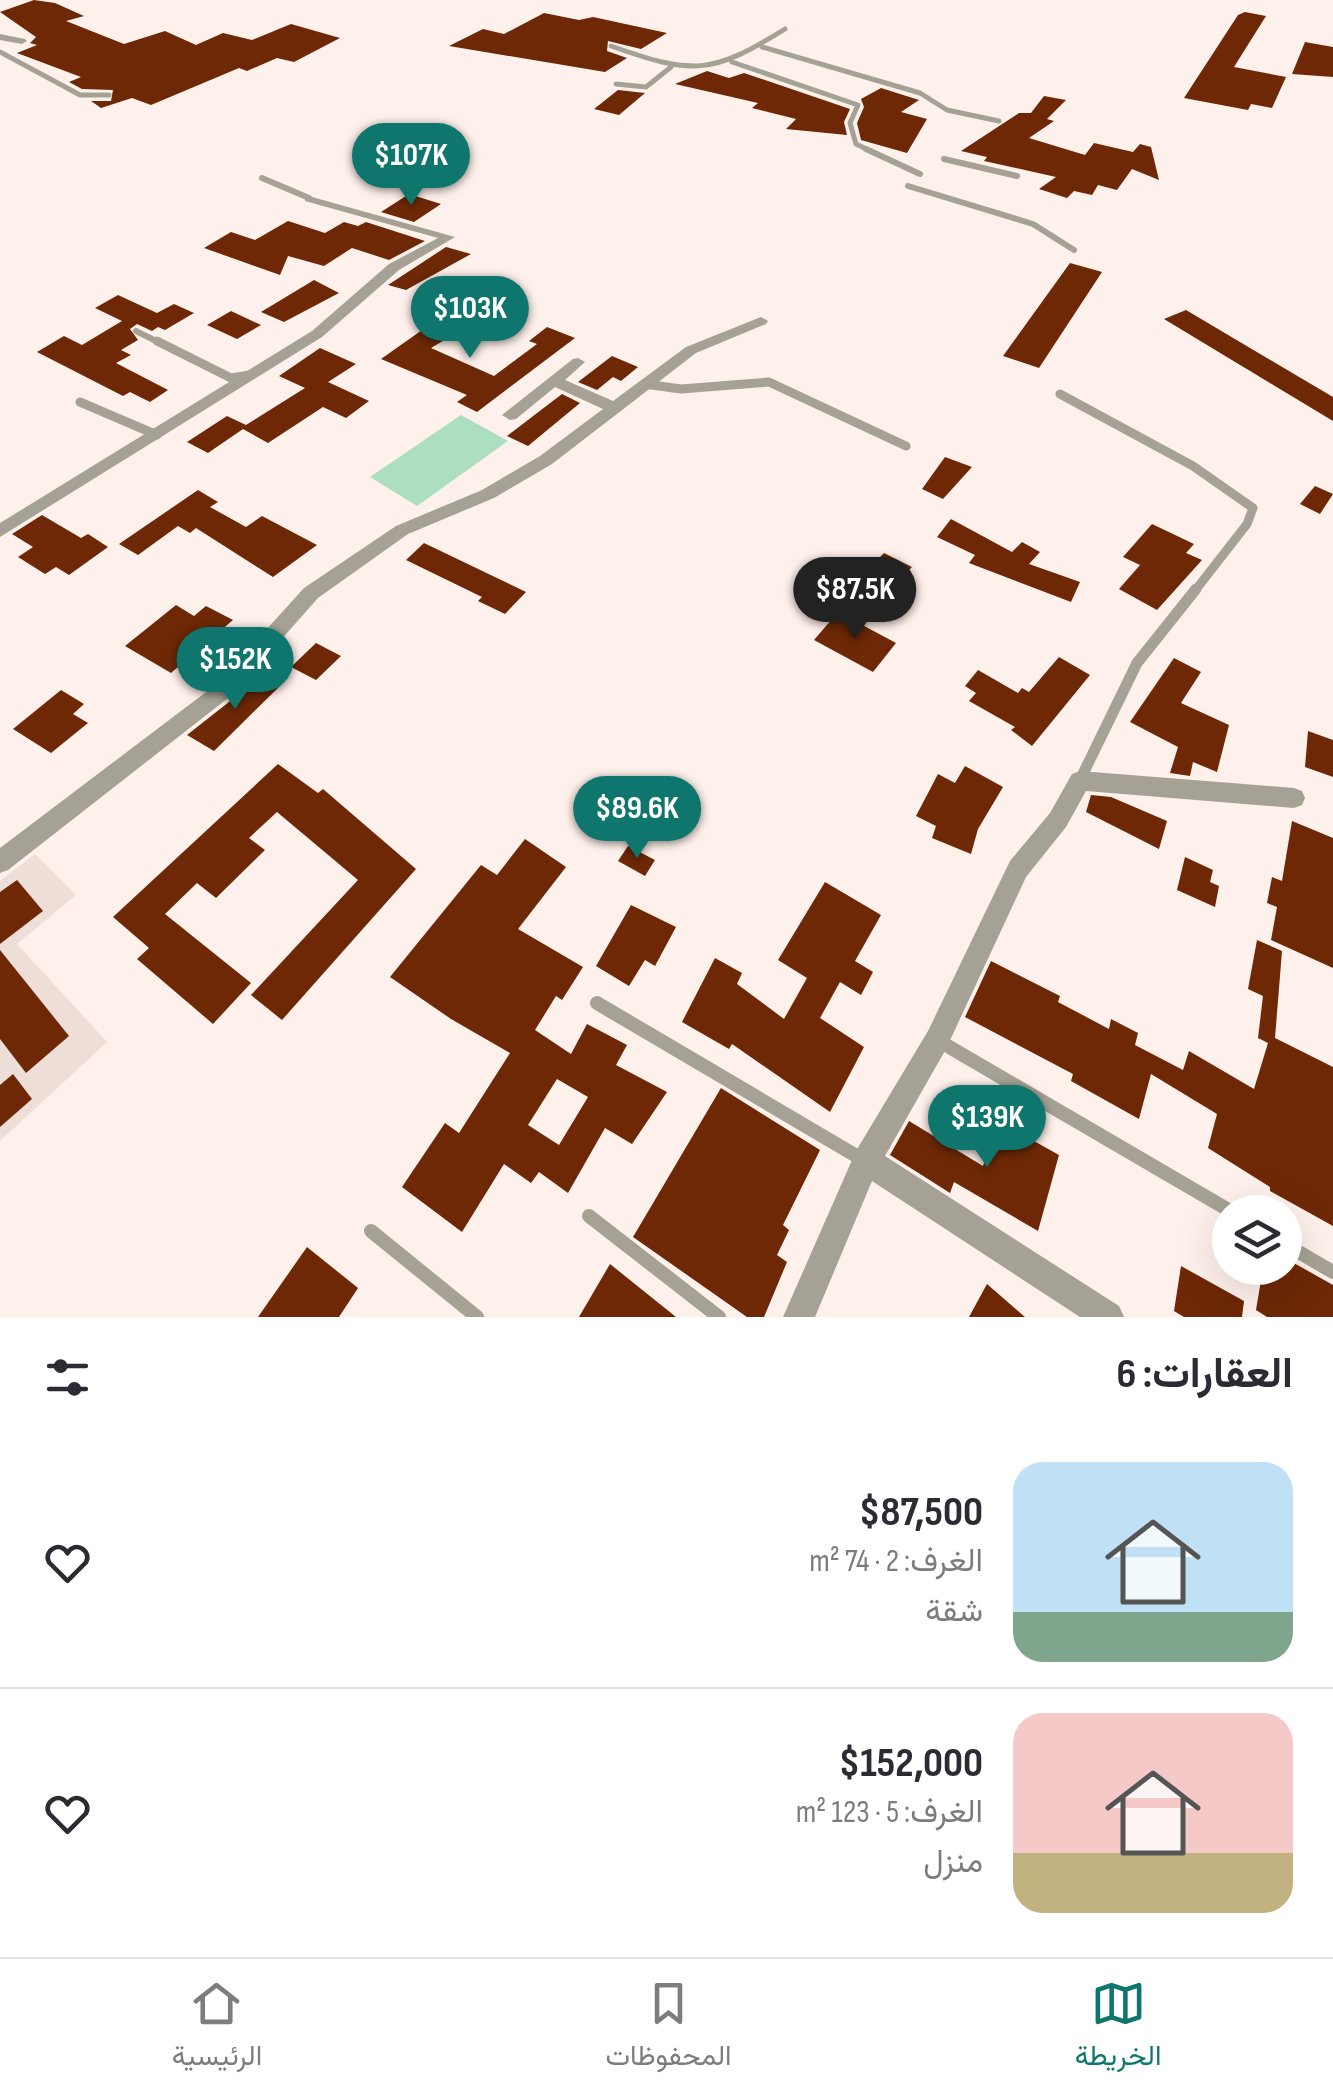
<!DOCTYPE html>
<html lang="ar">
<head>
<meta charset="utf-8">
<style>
	:root { --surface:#fff; --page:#f2f2f3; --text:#2b2b33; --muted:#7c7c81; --line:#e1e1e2; --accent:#0f766e }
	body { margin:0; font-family:"Sofia Sans Condensed",Vazirmatn,sans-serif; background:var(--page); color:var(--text); direction:rtl; height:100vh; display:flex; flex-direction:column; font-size:38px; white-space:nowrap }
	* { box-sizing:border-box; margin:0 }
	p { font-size:32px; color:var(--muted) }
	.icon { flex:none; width:55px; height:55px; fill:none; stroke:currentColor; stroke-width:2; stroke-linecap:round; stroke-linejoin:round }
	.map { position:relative; height:1317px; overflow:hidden; direction:ltr }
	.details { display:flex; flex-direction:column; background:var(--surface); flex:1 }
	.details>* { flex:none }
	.fabs { position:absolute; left:1212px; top:1195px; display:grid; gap:20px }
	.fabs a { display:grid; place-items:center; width:90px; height:90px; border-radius:50%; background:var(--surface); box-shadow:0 10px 40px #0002; font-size:50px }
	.price { position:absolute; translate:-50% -85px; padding:0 22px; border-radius:35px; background:var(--accent); color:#fff; font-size:32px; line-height:65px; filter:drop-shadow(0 2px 5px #0008) }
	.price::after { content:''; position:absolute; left:50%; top:60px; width:30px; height:22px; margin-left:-15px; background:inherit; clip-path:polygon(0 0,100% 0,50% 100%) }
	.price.on { background:#222; color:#fff }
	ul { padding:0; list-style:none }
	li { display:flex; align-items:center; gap:30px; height:250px; padding:0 40px }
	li+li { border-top:2px solid var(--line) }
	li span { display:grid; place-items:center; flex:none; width:280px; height:200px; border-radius:30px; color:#555 }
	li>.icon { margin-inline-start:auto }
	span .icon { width:120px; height:120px; fill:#fffc; stroke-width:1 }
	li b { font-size:42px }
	h2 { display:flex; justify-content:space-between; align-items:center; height:120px; padding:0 40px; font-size:42px }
	.menu { display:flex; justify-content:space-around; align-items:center; height:140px; border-top:2px solid var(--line); background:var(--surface); font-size:28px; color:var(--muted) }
	.menu a { display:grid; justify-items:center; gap:5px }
	.menu .on { color:var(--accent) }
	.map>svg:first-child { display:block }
	.built { fill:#eeded8 }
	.green { fill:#abdfbf }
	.building { fill:#6e2805; fill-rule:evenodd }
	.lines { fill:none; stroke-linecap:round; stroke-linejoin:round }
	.lane-far4 { stroke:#a5a295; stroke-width:5 }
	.lane-far3 { stroke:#a5a295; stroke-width:6 }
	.lane-far2 { stroke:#a5a295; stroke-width:9 }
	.lane-far1 { stroke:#a5a295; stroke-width:11 }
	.lane { stroke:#a5a295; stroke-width:14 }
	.street { fill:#a5a295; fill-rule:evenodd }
</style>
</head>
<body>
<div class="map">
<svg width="1333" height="1317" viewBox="0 0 1333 1317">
	<rect width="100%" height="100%" fill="#fef0eb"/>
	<path class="built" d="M35 854 76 895 17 944 107 1042 0 1141V881Z"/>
	<path class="green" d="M461 415 508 441 417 506 370 477Z"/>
	<path class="building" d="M34 0 55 3 84 16 66 21 124 44 165 31 196 45 223 33 252 40 291 24 340 38 294 62 277 58 247 71 239 68 151 105 132 98 101 108 91 101H111L113 90 82 89 69 82 81 77 17 53 37 45 30 43 36 37 0 12Z
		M1245 12 1266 16 1234 67 1286 77 1272 108 1251 104 1248 110 1184 98 1238 15Z
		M544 13 579 20 593 17 667 33 641 49 608 41 607 51 627 58 605 72 449 46 483 29 504 34Z
		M1305 42 1333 47V77L1292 74Z
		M707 71 729 78 744 73 850 109 844 122 847 135 786 129 796 119 752 108 758 103 675 84Z
		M881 88 919 100 901 112 927 119 907 153 861 140 857 123 864 107 861 99Z
		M618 90 645 93 619 115 594 109Z
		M1044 96 1066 100 1047 119 1054 121 1029 138 1085 155 1094 143 1133 152 1140 144 1151 147 1159 180 1132 169 1117 190 1098 185 1092 195 1074 191 1067 198 1039 189 1056 177 984 161 987 157 961 151 1019 113H1031Z
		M409 194 441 204 414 222 381 212Z
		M288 221 325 233 344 222 358 226 366 222 425 241 389 260 352 248 324 266 288 256 280 275 204 248 231 232 255 240Z
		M446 247 471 254 406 290 388 285Z
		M1070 263 1102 272 1039 368 1003 356Z
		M314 280 339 293 284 322 261 312Z
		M118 295 157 313 174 304 194 313 165 330 158 327 152 331 137 324 130 329 138 340 121 350 131 355 116 363 168 390 150 402 130 392 123 396 37 352 64 336 82 345 122 321 95 308Z
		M1186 310 1333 397V421L1164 319Z
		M231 311 261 325 237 339 207 325Z
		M449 311 473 323 431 348 494 376 537 344 529 341 547 327 575 338 477 412 457 402 467 395 381 359Z
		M320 348 356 364 328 382 369 401 346 418 323 407 268 443 243 429 208 453 187 442 227 416 246 425 305 388 279 376Z
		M612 356 638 367 621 381 613 377 597 390 578 382Z
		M562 394 580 403 528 446 507 436Z
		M945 457 972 467 943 499 922 489Z
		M1315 486 1333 494 1320 514 1300 504Z
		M198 490 218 502 210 507 246 527 262 516 317 545 273 577 196 528 190 533 178 526 138 555 119 544Z
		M42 515 81 538 88 534 108 547 69 575 56 567 45 574 18 557 33 547 12 534Z
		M951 519 1012 552 1022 542 1040 552 1029 564 1080 582 1071 602 969 563 975 555 937 537Z
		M1152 524 1194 544 1186 553 1202 560 1157 610 1119 589 1140 565 1123 557Z
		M424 543 526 592 505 614 478 601 482 597 406 560Z
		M884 553 912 567 899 581 871 566Z
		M176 605 194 616 206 606 233 620 171 673 125 646Z
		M838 612 896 643 873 672 814 640Z
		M316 643 341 656 316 680 291 667Z
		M1059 657 1090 675 1032 746 1011 730 1015 727 969 701 976 693 965 686 978 670 1018 693 1022 688 1029 692Z
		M1174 658 1201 672 1181 703 1229 725 1217 772 1193 762 1190 776 1170 773 1178 747 1130 722Z
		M258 671 282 684 214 751 187 735 234 698Z
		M61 690 84 704 73 714 88 723 51 753 13 729Z
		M1308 731 1333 740V777L1305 767Z
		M278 764 318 793 323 789 416 869 282 1020 251 995 358 880 277 812 249 838 265 850 216 898 197 883 165 914 251 983 213 1024 137 959 149 948 113 917Z
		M965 766 1003 787 978 829 971 854 932 838 936 826 916 816 938 774 955 783Z
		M1091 795 1111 797 1167 821 1159 849 1086 812Z
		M1292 821 1333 838V968L1271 940 1277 907 1267 903 1272 877 1282 881Z
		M525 839 566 867 518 929 583 967 562 1000 556 996 535 1030 571 1054 587 1024 627 1045 616 1065 667 1092 632 1144 605 1128 568 1193 539 1172 531 1183 504 1164 462 1232 402 1187 445 1123 459 1133 510 1053 451 1019 390 977 481 865 497 875ZM557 1079 588 1097 559 1145 528 1125Z
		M628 846 655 860 645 876 618 861Z
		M1185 857 1213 870 1210 882 1219 886 1215 907 1177 890Z
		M17 880 43 911 0 944V892Z
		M825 882 881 915 855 961 873 972 861 995 840 982 820 1018 864 1047 830 1112 732 1044 729 1049 682 1022 715 958 742 973 737 984 784 1019 807 978 778 960Z
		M631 905 676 927 655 966 645 960 629 986 596 966Z
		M1257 940 1282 951 1275 1038 1333 1067V1226L1270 1191V1187L1208 1148 1217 1114 1151 1074 1139 1119 1071 1081 1073 1074 965 1017 991 961 1060 996 1058 1002 1109 1029 1111 1019 1138 1033 1135 1045 1183 1070 1189 1051 1254 1089 1268 1043 1258 1038 1263 996 1248 989Z
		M0 950 69 1036 26 1073 0 1039Z
		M13 1074 32 1099 0 1127V1085Z
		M721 1088 820 1150 783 1225 789 1230 777 1255 787 1262 764 1317H747L633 1237Z
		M909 1121 983 1166 998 1121 1059 1155 1038 1231 954 1182 950 1193 890 1155Z
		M307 1247 358 1288 339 1317H258Z
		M1285 1258 1333 1285V1317H1267L1256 1310 1263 1268H1285Z
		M610 1264 676 1317H579Z
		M1181 1266 1244 1301 1242 1317H1184L1174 1311Z
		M987 1284 1025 1317H969Z"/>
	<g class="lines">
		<path class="lane-far4" d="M611 46C693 75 711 75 785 29
			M762 47 920 93 947 110 999 121
			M0 52 80 95H109
			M732 62 858 105 850 123 856 144 871 151
			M616 84 646 87 671 67"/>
		<path class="lane-far3" d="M866 149 920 174
			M944 159 1017 176
			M262 178 309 198
			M908 186 1033 224 1074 250
			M136 331 162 344"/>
		<path class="lane-far2" d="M157 341 231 378 250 375
			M644 384 681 389 769 382 906 446
			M1060 394 1193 466 1253 508 1247 524 1194 592
			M80 402 157 435"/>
		<path class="lane-far1" d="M1080 780 1137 663 1196 589"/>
		<path class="lane" d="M597 1003 865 1161
			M939 1041 1232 1212
			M589 1216 719 1317
			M371 1231 477 1317
			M1285 1244 1333 1272"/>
		<path class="street" d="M0 34 25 39 27 41 22 44 0 40Z
			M305 195 455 237 399 270 322 337 0 537V523L312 331 389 264 438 238 305 201Z
			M761 317 768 321 766 324 696 353 552 464 494 498 408 534 318 598 232 695 8 870 0 873V848L218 683 304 588 396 526 482 490 540 456 603 409 555 387 516 419 510 420 502 415 573 359 578 358 585 362 565 380 613 401 686 347Z
			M1080 771 1294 788 1302 791 1305 798 1302 805 1294 808 1086 791 1066 827 1026 877 946 1049 885 1156 1119 1306 1124 1317H1080L872 1181 815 1317H783L856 1151 928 1031 1010 861 1050 813 1072 774Z"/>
	</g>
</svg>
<div class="fabs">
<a><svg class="icon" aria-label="layers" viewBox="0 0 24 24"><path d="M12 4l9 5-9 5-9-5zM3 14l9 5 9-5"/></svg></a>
</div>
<b class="price" style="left:411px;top:208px">$107K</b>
<b class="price" style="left:470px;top:361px">$103K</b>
<b class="price on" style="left:855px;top:642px">$87.5K</b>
<b class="price" style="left:235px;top:712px">$152K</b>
<b class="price" style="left:637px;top:861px">$89.6K</b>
<b class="price" style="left:987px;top:1170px">$139K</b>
</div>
<section class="details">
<h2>العقارات: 6<svg class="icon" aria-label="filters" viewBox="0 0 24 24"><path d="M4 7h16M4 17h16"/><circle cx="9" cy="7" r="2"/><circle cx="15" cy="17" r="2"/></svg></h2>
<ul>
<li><span style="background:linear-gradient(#bfe0f5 75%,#7fa58c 0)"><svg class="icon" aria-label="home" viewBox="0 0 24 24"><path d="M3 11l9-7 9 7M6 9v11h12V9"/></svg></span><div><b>$87,500</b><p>الغرف: 2 · 74 m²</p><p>شقة</p></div><svg class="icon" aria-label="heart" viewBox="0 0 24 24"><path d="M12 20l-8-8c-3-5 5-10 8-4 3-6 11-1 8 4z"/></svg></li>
<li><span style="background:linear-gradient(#f6c9c9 70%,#c2b280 0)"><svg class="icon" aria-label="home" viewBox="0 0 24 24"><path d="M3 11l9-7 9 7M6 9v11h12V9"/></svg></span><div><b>$152,000</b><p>الغرف: 5 · 123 m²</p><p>منزل</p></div><svg class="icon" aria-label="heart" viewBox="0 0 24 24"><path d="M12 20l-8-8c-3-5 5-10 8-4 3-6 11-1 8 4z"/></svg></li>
</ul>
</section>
<nav class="menu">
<a class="on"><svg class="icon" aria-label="map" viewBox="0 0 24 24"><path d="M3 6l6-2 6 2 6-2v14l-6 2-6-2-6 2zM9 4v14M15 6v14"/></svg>الخريطة</a>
<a><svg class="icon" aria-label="saved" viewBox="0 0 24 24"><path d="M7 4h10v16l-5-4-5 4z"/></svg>المحفوظات</a>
<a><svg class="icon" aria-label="home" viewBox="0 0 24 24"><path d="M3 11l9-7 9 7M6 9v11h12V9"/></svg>الرئيسية</a>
</nav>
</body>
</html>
